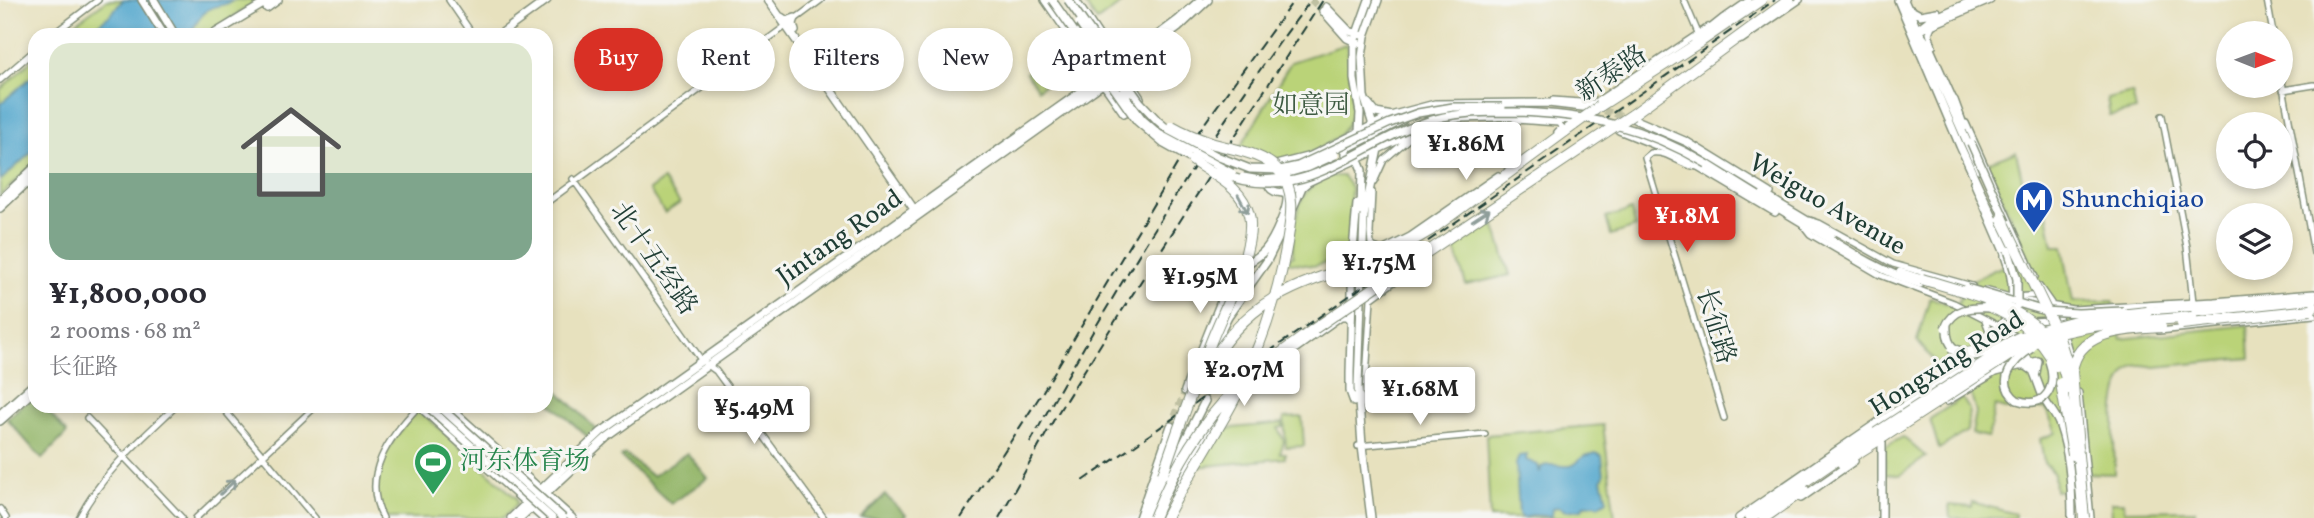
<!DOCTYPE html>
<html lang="en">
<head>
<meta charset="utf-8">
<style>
	:root { --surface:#fff; --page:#f2f2f3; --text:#2b2b33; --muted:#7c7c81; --accent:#d93025 }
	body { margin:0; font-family:Vollkorn,"Noto Serif SC",serif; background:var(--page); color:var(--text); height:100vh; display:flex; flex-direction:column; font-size:26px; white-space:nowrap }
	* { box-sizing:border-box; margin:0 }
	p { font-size:23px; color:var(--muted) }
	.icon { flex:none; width:38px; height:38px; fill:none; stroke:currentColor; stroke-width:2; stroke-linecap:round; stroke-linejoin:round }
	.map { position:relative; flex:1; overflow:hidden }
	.sheet { position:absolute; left:28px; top:28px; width:525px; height:385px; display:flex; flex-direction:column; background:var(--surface); border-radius:21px; box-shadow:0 4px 10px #0003 }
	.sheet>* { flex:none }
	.hud { position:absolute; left:574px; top:28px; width:665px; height:63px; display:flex; gap:14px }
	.needle { width:46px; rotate:91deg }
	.fabs { position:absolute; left:2216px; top:21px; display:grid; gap:14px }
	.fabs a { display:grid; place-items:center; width:77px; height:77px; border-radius:50%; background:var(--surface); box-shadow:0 4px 10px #0003; font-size:35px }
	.price { position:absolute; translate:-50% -60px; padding:0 16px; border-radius:7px; background:#fff; color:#222; font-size:23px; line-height:46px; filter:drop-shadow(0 2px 4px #0008) }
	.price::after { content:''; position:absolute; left:50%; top:42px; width:21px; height:16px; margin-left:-10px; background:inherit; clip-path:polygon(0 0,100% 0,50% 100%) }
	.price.selected { background:var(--accent); color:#fff }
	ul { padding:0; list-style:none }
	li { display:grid; align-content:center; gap:14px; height:371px; padding:0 21px }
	li span { display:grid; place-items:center; height:217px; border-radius:21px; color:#555 }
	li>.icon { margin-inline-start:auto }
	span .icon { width:126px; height:126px; fill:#fffc; stroke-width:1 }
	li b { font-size:30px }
	.tag { padding:0 24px; border-radius:32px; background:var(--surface); box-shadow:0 4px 10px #0003; font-size:24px; line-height:63px }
	.tag.selected { background:var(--accent); color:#fff }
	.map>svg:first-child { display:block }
	.green { fill:#bad378; stroke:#6c8856; stroke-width:2 }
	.forest { fill:#93b568; stroke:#59794e; stroke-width:2 }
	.water { fill:#50a5cc; stroke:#387180; stroke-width:2 }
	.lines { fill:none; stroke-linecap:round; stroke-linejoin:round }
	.major-tunnel { stroke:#bfc0a2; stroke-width:7; stroke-dasharray:7 3.5; stroke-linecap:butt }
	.minor-casing { stroke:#838f79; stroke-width:8 }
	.major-casing { stroke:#838f79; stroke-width:10 }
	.highway-casing { stroke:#838f79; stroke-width:12 }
	.minor { stroke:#fff; stroke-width:5 }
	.major { stroke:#fff; stroke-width:7 }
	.highway { stroke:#fff; stroke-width:10 }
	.rail { stroke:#1f3d34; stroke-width:2; stroke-dasharray:10 5; stroke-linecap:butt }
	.major-bridge-casing { stroke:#838f79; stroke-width:10; stroke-linecap:butt }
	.highway-bridge-casing { stroke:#838f79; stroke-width:12; stroke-linecap:butt }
	.major-bridge { stroke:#fff; stroke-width:7 }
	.highway-bridge { stroke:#fff; stroke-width:10 }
	.oneway { stroke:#8f9e9a }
	.labels { text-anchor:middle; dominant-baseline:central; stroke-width:6; stroke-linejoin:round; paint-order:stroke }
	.street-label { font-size:26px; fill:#1f3d34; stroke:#f6f6f2 }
	.park-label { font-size:26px; fill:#3e5b42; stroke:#f6f6f2 }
	.transit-label { font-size:26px; fill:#164399; stroke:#f6f6f2; text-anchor:start }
	.leisure-label { font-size:26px; fill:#27864d; stroke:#f6f6f2; text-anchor:start }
</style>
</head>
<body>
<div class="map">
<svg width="2314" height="518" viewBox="0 0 2314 518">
	<rect width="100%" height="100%" fill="#f6f6f2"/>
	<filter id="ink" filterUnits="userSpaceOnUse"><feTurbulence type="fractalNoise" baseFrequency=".0143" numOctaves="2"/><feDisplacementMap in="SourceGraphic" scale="14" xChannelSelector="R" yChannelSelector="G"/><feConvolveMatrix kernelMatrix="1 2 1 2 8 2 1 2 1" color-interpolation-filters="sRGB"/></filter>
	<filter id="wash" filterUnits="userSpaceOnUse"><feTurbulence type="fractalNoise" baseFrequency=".00686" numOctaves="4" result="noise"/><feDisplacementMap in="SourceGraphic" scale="28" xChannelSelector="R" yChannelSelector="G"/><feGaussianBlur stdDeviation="1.57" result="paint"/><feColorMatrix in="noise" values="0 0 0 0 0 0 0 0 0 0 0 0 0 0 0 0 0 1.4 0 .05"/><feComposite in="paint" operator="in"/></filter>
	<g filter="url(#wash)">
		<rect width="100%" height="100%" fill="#e7e1be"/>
		<path class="green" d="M107 0H259L204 35H59Z
			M1082 0H1120L1122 3 1097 21Z
			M1346 44C1349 55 1353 104 1351 114 1346 142 1302 161 1277 159 1264 158 1252 152 1240 148L1291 62Z
			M1055 53 1066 69 1038 89 1026 73Z
			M35 57V163L0 196V90Z
			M2132 93 2136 110 2110 116 2107 99Z
			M2016 152 2027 201 2046 209 2053 246H2063L2073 302 2112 301 2121 339 2248 325 2250 358 2155 367C2147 366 2140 363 2133 367 2107 382 2115 447 2115 474L2083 473 2066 490 2055 491 2054 474 2044 463 2040 439 2056 433 2046 408 2005 409 1995 406 1988 437 1972 434 1976 412 1971 394 1950 361 1937 364 1917 341 1930 297 1956 307 1967 283 1996 269 2028 258 1987 163Z
			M1330 176H1343L1351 187 1349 245 1346 258 1314 266 1287 262 1288 258 1293 256C1292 238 1295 206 1307 191 1313 184 1322 180 1330 176Z
			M663 180 680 203 665 213 649 190Z
			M1631 210 1636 227 1611 235 1606 218Z
			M1491 214 1510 275 1466 285 1454 245Z
			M1962 398 1969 409 1967 431 1939 449 1930 419Z
			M418 409 516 498 517 504 503 518H383C381 511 377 504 376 497 371 465 399 430 418 409Z
			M1302 417 1304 446 1286 447 1284 418Z
			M1283 423V427L1278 428 1284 441 1280 453H1285V458L1196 467 1223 429Z
			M1603 425 1615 518H1490L1486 435Z
			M1903 437 1926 457 1900 475 1885 474V447Z
			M1972 502 2015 514V518H1950L1949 505 1971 507Z
			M2111 502H2123L2124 511 2195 510V518L2112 517Z"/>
		<path class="forest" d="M546 379 596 429 588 437 546 399Z
			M33 395 35 406H43L67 433 42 459 7 419Z
			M687 453 708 478 671 504 621 457 625 454 652 476Z
			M885 495 906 515 904 518H861Z"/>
		<path class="water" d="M123 0H234C225 7 215 4 206 11 197 18 196 29 187 35H84L109 16Z
			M35 74V149L0 181V104Z
			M1596 453 1602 456 1604 475 1602 479 1607 500 1598 506 1596 504 1584 505 1582 509 1565 511 1560 507 1553 508 1552 516 1531 515 1524 518 1519 515 1516 464 1519 456 1527 455 1526 460 1538 465 1540 473 1541 467C1551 462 1559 467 1570 466 1577 465 1579 459 1584 456 1585 455 1594 454 1596 453Z"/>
	</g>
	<g filter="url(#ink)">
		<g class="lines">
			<path class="major-tunnel" d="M1311 0 1323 11
				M1594 108 1630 118
				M1190 377 1197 361
				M1171 426 1185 391"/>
			<defs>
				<path id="minor" d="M449 0 473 35
					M1684 0 1698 33
					M2267 0 2273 33
					M1723 18 1749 0
					M1932 26 1929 33 1933 46
					M1920 32 1929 44 1955 102
					M52 35 98 0
					M1742 40 1800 0
					M2280 71 2314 253
					M0 80 35 50
					M2283 90 2314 85
					M1553 100 1594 103 1708 27
					M2162 116 2187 247 2193 302
					M1515 120 1558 123 1562 127 1557 132
					M1966 123 2035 277
					M1699 167C1681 167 1669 150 1651 153L1645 158 1724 418
					M573 179 702 361 716 371 824 518
					M24 181 35 193
					M1374 182 1384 160 1413 135
					M1973 182 2005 256
					M1372 192 1370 233 1371 244 1374 247 1382 250 1410 236 1498 175
					M546 203 821 0
					M1810 220 1819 223 1893 264 1972 286
					M1803 225 1810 234 1880 275 1954 303 1999 326 2014 335 2017 340
					M2039 286 2051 303
					M1985 290 2021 300 2073 309 2214 301 2314 293
					M2015 297 2040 295
					M2057 310 2072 361
					M2030 321 2052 320
					M2159 331 2314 315
					M1983 343 1989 331 1985 320
					M1240 393 1256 378 1341 317H1347L1351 321
					M221 406 315 518
					M1360 409 1365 395 1371 299 1425 259
					M87 418 182 518
					M1358 446 1485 434
					M1174 495 1190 461 1218 419
					M0 509 6 518
					M79 518C104 471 138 442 176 406
					M196 518 316 406
					M383 518C360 475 390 436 419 406"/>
				<path id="major" d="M142 0 164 35
					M154 0 175 35
					M768 0 916 212
					M1045 0 1124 113 1140 98 1075 0
					M1898 0 1960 146 2008 250
					M1904 0 1979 169
					M1326 7 1349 31 1361 35
					M267 8 278 0
					M1909 9 1920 15 1937 12
					M1323 11 1347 38 1358 43
					M781 17 787 21 795 18 793 24 795 31
					M1919 28 1928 21 1974 0
					M1917 31 1990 0
					M212 35 270 0
					M499 35 547 0
					M1695 41 1724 18
					M1954 100 1964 127
					M1368 103 1376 113 1392 116
					M1436 115 1456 112
					M1492 116 1574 120
					M1634 119 1687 142 1770 193
					M1619 130 1676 153 1775 212
					M1352 146 1403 120
					M1345 150 1355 140 1359 132 1360 113 1354 79V42L1369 0
					M1346 154 1357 158 1362 170 1361 211
					M1707 164C1745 188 1784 212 1823 235 1854 254 1885 273 1920 284
					M1284 191 1297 187 1430 125 1459 118 1496 117
					M1763 194 1831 235
					M0 200 35 167
					M0 208 35 175
					M1293 208 1302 187 1308 182
					M1900 272 1922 279
					M1987 343C1993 334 2002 326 2007 316 2017 297 2012 275 2005 256
					M2027 358C2034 370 2037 381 2042 394 2046 406 2056 413 2060 426 2070 455 2072 488 2072 518
					M1197 361 1230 279C1239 265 1255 262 1265 250 1273 241 1291 204 1286 194 1282 192 1278 193 1274 191 1265 187 1267 172 1272 166L1311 156 1394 115 1435 104 1548 103 1591 108
					M1209 389 1218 358 1222 328 1228 316 1267 261 1288 219
					M1185 391 1190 377
					M2078 393 2090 518
					M1947 401 1995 372 2038 361 2036 373 2026 366H2018
					M1354 402 1350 391V373L1353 250 1357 204
					M419 406 543 518
					M448 406 572 518
					M0 414 35 383
					M0 421 35 390
					M1882 438V518
					M1167 476 1205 401
					M1801 498 1854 461
					M511 518 601 432 1100 78 1178 20 1200 0
					M520 518 606 438 1104 83 1178 28 1208 0
					M1139 518 1171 426
					M1371 518 1362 446 1358 387 1364 216 1378 149 1376 135 1364 96 1362 57 1365 36 1378 0
					M1739 518 1877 423 1975 361 1982 354"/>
				<path id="highway" d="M1600 106 1700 42 1761 0
					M1632 115 1789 0
					M1374 260 1397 250 1431 230 1574 125
					M1384 281 1606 132
					M2147 312 2314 298
					M2192 317 2314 306
					M1266 364 1314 329
					M1842 463 1882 438
					M1145 518 1163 474
					M1166 518 1175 501
					M1751 518 1876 433
					M1764 518 1804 490"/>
			</defs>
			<use href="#minor" class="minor-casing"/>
			<use href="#major" class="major-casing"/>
			<use href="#highway" class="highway-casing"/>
			<use href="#minor" class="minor"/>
			<use href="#major" class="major"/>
			<use href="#highway" class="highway"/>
			<path class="rail" d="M1030 443C1114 290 1206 139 1311 0
				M1083 481 1775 0
				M961 518 1042 393 1186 149 1294 0
				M999 518 1056 416 1114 323 1323 0"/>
			<defs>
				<path id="major-bridge" d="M1052 0 1137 121 1164 144 1196 162
					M1068 0 1140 102 1158 121 1170 131 1219 157 1250 169 1280 170 1298 166 1390 123 1418 113 1453 107H1502
					M1079 23 1128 94
					M1122 92 1142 119 1159 134 1232 173
					M1971 143 2006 222
					M1216 171C1303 211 1356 141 1435 119 1461 112 1488 112 1514 112 1588 114 1643 126 1707 164
					M1281 175 1309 167 1335 155
					M1243 177 1260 180 1287 178
					M2008 250 2017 279V305
					M1967 288 2045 311 2078 313 2123 311
					M1947 324C1944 375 2001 344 2014 316
					M1945 328C1953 308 1971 307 1990 308
					M2032 348C2013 360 1994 382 2017 400 2046 410 2058 386 2049 361
					M1951 349C1973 368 1998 345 2019 336
					M427 406 552 518
					M439 406 563 518"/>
				<path id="highway-bridge" d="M1574 125 1600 106
					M1172 126C1184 133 1197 138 1211 143 1233 150 1262 152 1279 171 1297 191 1291 219 1287 243 1278 295 1261 347 1237 394 1218 431 1195 465 1175 501
					M1606 132 1632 115
					M2002 219 2058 335 2069 369
					M1922 279C1987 299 2056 310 2068 389
					M1988 306C2019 318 2040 336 2056 366
					M2182 324 2311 310
					M1314 329 1384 281
					M1205 373C1246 297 1297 284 1374 260
					M1246 379 1266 364
					M2061 383 2073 455
					M1876 433 2030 333 2083 319 2147 312
					M1882 438 2011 354C2065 321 2131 323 2192 317
					M2077 445 2084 518
					M2078 449 2072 371C2078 329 2127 330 2161 327
					M1163 474C1177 431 1193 389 1209 347 1221 314 1257 248 1249 215 1242 186 1214 176 1192 160
					M1154 518C1173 470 1198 426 1235 390"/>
			</defs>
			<use href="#major-bridge" class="major-bridge-casing"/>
			<use href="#highway-bridge" class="highway-bridge-casing"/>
			<use href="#major-bridge" class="major-bridge"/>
			<use href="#highway-bridge" class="highway-bridge"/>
		</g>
		<defs><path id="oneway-shaft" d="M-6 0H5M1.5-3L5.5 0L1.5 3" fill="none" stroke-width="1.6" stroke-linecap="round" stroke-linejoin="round" transform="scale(1.75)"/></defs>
		<g class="oneway">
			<use href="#oneway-shaft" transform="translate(1243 204) rotate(62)"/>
			<use href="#oneway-shaft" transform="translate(1481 215) rotate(-33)"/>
			<use href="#oneway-shaft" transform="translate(228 487) rotate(-44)"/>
		</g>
	</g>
	<defs>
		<symbol id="metro-pin" viewBox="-11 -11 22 30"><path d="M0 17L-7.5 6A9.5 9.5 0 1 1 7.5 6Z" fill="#1a4fb4" stroke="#f6f6f2"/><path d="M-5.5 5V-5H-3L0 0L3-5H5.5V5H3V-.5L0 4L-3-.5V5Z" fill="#fff"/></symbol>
		<symbol id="stadium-pin" viewBox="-11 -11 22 30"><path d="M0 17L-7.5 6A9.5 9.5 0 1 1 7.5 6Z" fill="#2e9e5b" stroke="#f6f6f2"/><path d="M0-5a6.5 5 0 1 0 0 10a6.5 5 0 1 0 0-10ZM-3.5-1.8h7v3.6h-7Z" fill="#fff"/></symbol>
	</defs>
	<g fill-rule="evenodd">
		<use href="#metro-pin" x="2012" y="178" width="44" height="60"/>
		<use href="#stadium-pin" x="411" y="440" width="44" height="60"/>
	</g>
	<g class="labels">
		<g class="street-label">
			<text transform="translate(1612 74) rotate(-34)">新泰路</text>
			<text transform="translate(1827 205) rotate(30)">Weiguo Avenue</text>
			<text transform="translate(840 238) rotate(-35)">Jintang Road</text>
			<text transform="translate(653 259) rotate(55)">北十五经路</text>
			<text transform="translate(1715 326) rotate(73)">长征路</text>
			<text transform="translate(1947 364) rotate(-32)">Hongxing Road</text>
		</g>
		<g class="park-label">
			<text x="1311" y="106">如意园</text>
		</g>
		<g class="transit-label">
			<text x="2061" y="200">Shunchiqiao</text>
		</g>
		<g class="leisure-label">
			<text x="460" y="462">河东体育场</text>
		</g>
	</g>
</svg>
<div class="fabs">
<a><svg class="needle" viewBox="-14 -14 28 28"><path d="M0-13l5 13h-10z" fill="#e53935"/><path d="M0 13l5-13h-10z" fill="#7c7c81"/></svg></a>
<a><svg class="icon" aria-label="locate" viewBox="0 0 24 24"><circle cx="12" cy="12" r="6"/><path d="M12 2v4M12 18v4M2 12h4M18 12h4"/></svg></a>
<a><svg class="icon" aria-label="layers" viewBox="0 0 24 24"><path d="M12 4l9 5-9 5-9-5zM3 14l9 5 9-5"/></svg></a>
</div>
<b class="price" style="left:1466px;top:182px">¥1.86M</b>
<b class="price selected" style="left:1687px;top:254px">¥1.8M</b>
<b class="price" style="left:1379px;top:301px">¥1.75M</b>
<b class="price" style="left:1200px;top:315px">¥1.95M</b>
<b class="price" style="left:1244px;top:408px">¥2.07M</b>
<b class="price" style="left:1420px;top:427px">¥1.68M</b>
<b class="price" style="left:754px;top:446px">¥5.49M</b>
<div class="hud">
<a class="tag selected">Buy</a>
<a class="tag">Rent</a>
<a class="tag">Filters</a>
<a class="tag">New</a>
<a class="tag">Apartment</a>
</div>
<section class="sheet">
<ul>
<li><span style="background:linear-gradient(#dfe7d0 60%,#7fa58c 0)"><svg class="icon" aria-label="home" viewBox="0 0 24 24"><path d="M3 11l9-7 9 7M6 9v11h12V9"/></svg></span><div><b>¥1,800,000</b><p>2 rooms · 68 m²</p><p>长征路</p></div></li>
</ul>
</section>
</div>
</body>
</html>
